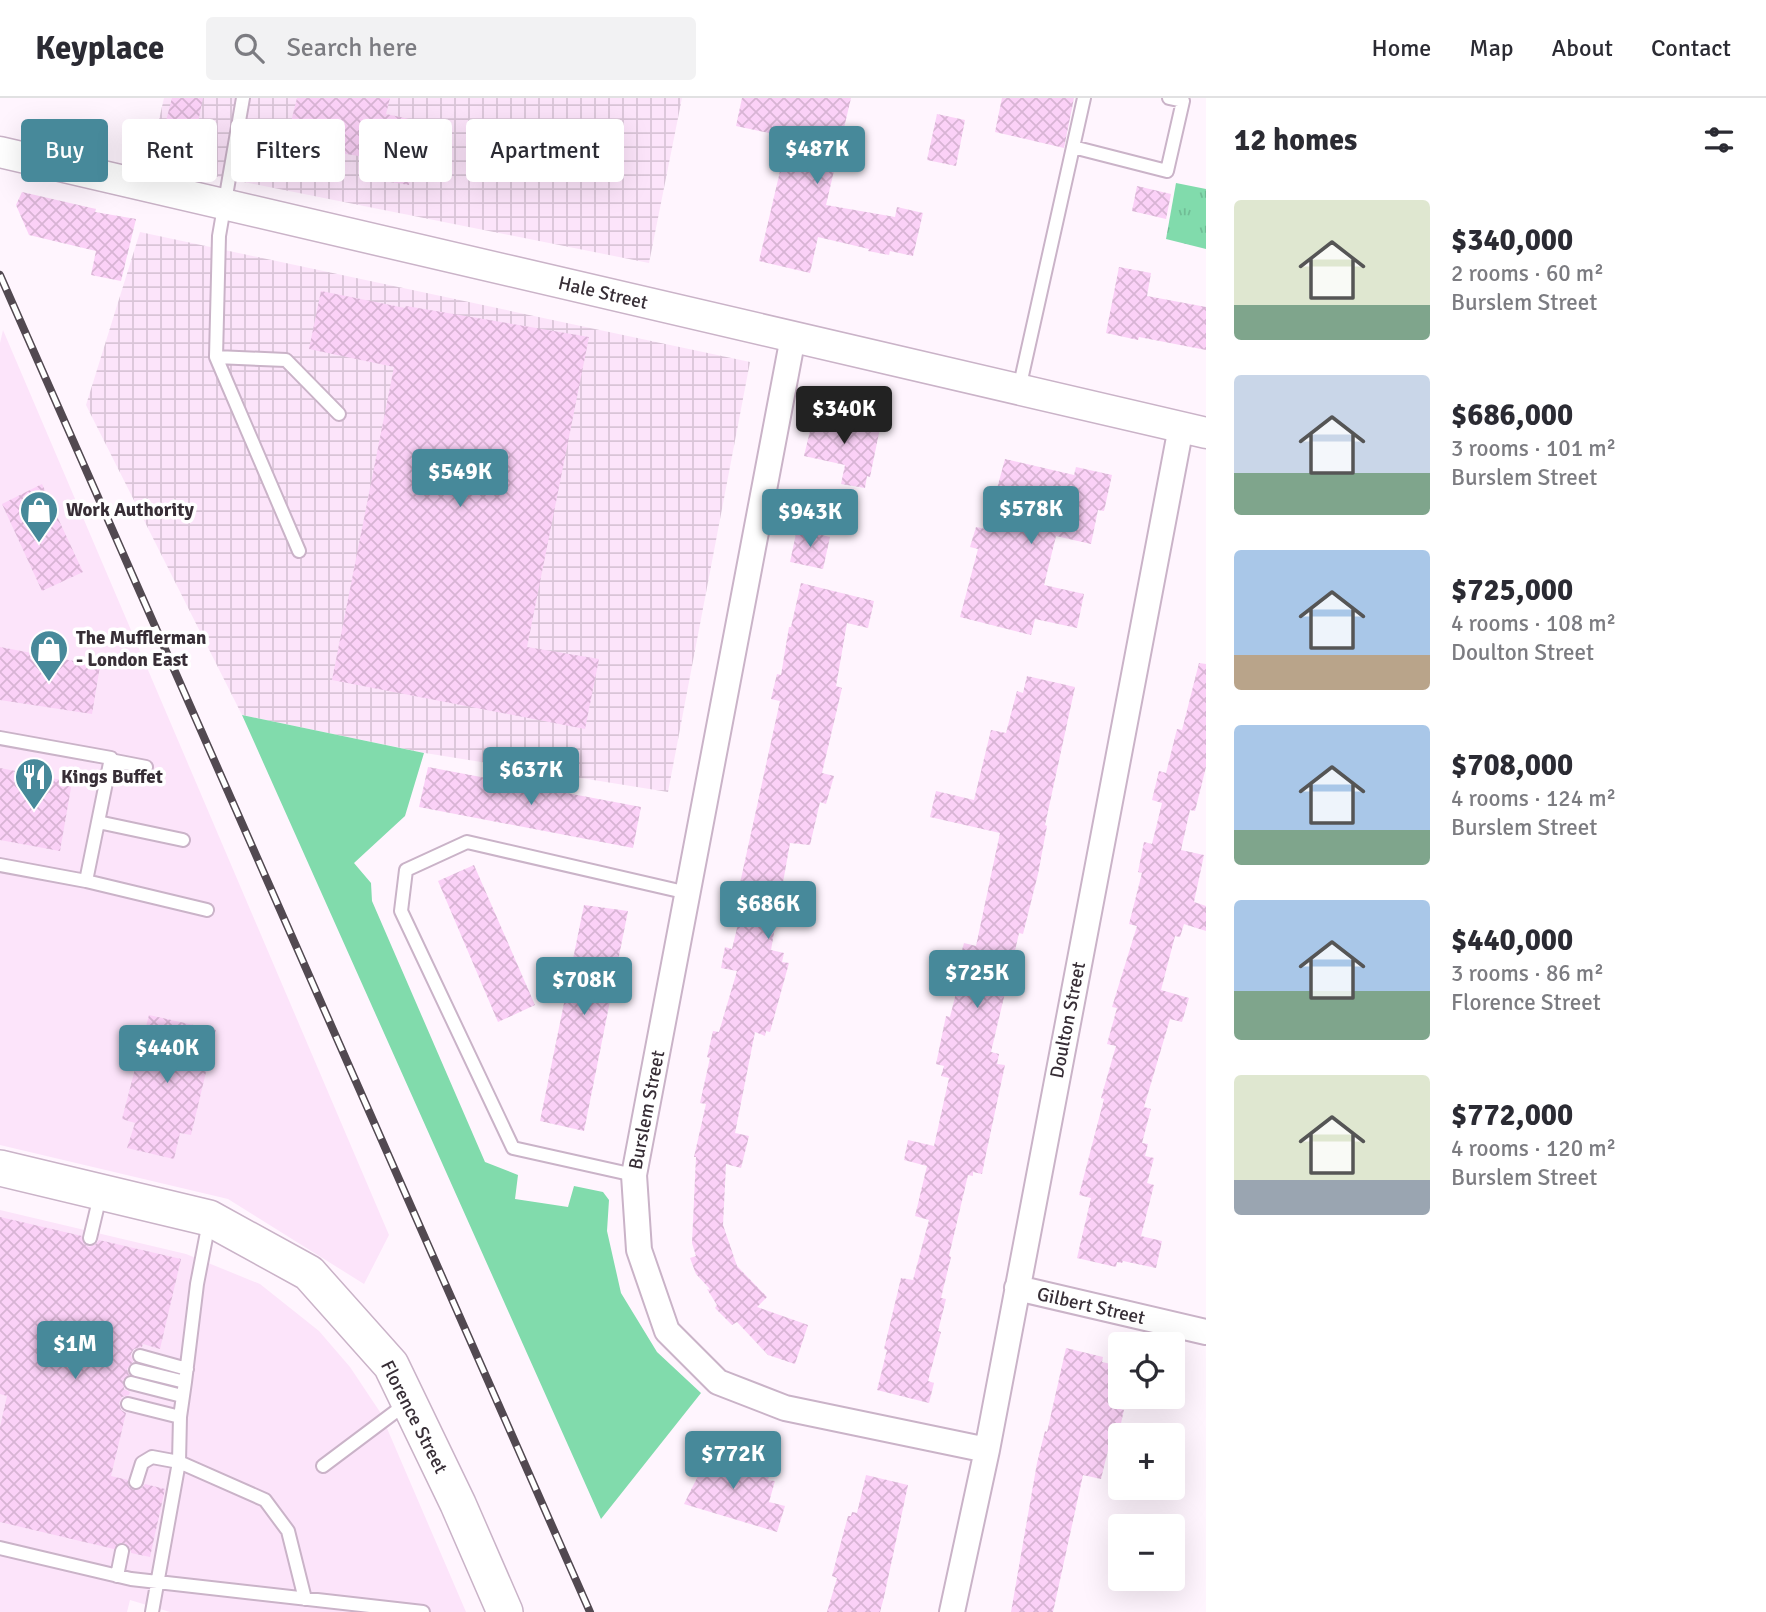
<!DOCTYPE html>
<html lang="en">
<head>
<meta charset="utf-8">
<style>
	:root { --surface:#fff; --page:#f2f2f3; --text:#2b2b33; --muted:#7c7c81; --line:#e1e1e2; --accent:#47899a }
	body { margin:0; font-family:Signika,sans-serif; background:var(--page); color:var(--text); height:100vh; display:flex; flex-direction:column; font-size:26px; white-space:nowrap }
	* { box-sizing:border-box; margin:0 }
	p { font-size:23px; color:var(--muted) }
	.icon { flex:none; width:38px; height:38px; fill:none; stroke:currentColor; stroke-width:2; stroke-linecap:round; stroke-linejoin:round }
	.map { position:relative; flex:1; overflow:hidden }
	.sheet { display:flex; flex-direction:column; background:var(--surface); width:560px }
	.sheet>* { flex:none }
	.hud { position:absolute; left:21px; top:21px; width:665px; height:63px; display:flex; gap:14px }
	.fabs { position:absolute; left:1108px; top:1234px; display:grid; gap:14px }
	.fabs a { display:grid; place-items:center; width:77px; height:77px; border-radius:7px; background:var(--surface); box-shadow:0 7px 28px #0002; font-size:35px }
	.price { position:absolute; translate:-50% -60px; padding:0 16px; border-radius:7px; background:var(--accent); color:#fff; font-size:23px; line-height:46px; filter:drop-shadow(0 2px 4px #0008) }
	.price::after { content:''; position:absolute; left:50%; top:42px; width:21px; height:16px; margin-left:-10px; background:inherit; clip-path:polygon(0 0,100% 0,50% 100%) }
	.price.on { background:#222; color:#fff }
	ul { padding:0; list-style:none }
	li { display:flex; align-items:center; gap:21px; height:175px; padding:0 28px }
	li span { display:grid; place-items:center; flex:none; width:196px; height:140px; border-radius:7px; color:#555 }
	li>.icon { margin-inline-start:auto }
	span .icon { width:84px; height:84px; fill:#fffc; stroke-width:1 }
	li b { font-size:30px }
	h2 { display:flex; justify-content:space-between; align-items:center; height:84px; padding:0 28px; font-size:30px }
	.chip { padding:0 24px; border-radius:7px; background:var(--surface); box-shadow:0 7px 28px #0002; font-size:24px; line-height:63px }
	.chip.on { background:var(--accent); color:#fff }
	header { display:flex; align-items:center; gap:42px; box-sizing:border-box; height:98px; padding:0 35px; background:var(--surface); border-bottom:2px solid var(--line) }
	header strong { font-size:33px }
	nav { display:flex; gap:38px; margin-inline-start:auto; font-size:24px }
	.search { width:490px; height:63px; background:var(--page); display:flex; align-items:center; gap:18px; box-sizing:border-box; padding:0 24px; border-radius:7px; color:var(--muted); font-size:26px }
	main { display:flex; flex:1; min-height:0 }
	.map>svg:first-child { display:block }
	.built { fill:#fce4fa }
	.industrial { fill:url(#industrial-grid) }
	.grass { fill:#81dbac }
	.park { fill:url(#park-tufts) }
	.building { fill:url(#building-cross-hatch) }
	.lines { fill:none; stroke-linecap:round; stroke-linejoin:round }
	.service-casing { stroke:#cab3c8; stroke-width:16 }
	.minor-casing { stroke:#cab3c8; stroke-width:28 }
	.tertiary-casing { stroke:#cab3c8; stroke-width:33 }
	.secondary-casing { stroke:#cab3c8; stroke-width:38 }
	.service { stroke:#fff; stroke-width:12 }
	.minor { stroke:#fff; stroke-width:24 }
	.tertiary { stroke:#fff; stroke-width:30 }
	.secondary { stroke:#fff; stroke-width:35 }
	.rail-casing { stroke:#524951; stroke-width:8 }
	.rail { stroke:#fff; stroke-width:5; stroke-dasharray:16; stroke-linecap:butt }
	.labels { text-anchor:middle; dominant-baseline:central; stroke-width:7; stroke-linejoin:round; paint-order:stroke }
	.street-label { font-size:19px; fill:#372e36; stroke:#fff }
	.poi-label { font-size:19px; font-weight:bold; fill:#372e36; stroke:#fff; text-anchor:start }
</style>
</head>
<body>
<header>
<strong>Keyplace</strong>
<div class="search"><svg class="icon" aria-label="search" viewBox="0 0 24 24"><circle cx="10" cy="10" r="6"/><path d="M15 15l6 6"/></svg>Search here</div>
<nav><a>Home</a><a>Map</a><a>About</a><a>Contact</a></nav>
</header>
<main>
<div class="map">
<svg width="1206" height="1514" viewBox="0 0 1206 1514">
	<defs>
		<pattern id="industrial-grid" width="8" height="8" patternUnits="userSpaceOnUse" patternTransform="scale(1.75)"><rect width="8" height="8" fill="#fce4fa"/><path d="M0 4h8M4 0v8" fill="none" stroke="#d9c4d7"/></pattern>
		<pattern id="park-tufts" width="24" height="20" patternUnits="userSpaceOnUse" patternTransform="scale(1.75)"><rect width="24" height="20" fill="#81dbac"/><path d="M3 7l-1-3M5 7V3M7 7l1-3M15 17l-1-3M17 17v-4M19 17l1-3" fill="none" stroke="#70bc95"/></pattern>
		<pattern id="building-cross-hatch" width="8" height="8" patternUnits="userSpaceOnUse" patternTransform="scale(1.75)"><rect width="8" height="8" fill="#fbd1f7"/><path d="M0 0l8 8M0 8l8-8" fill="none" stroke="#d8b4d4"/></pattern>
	</defs>
	<rect width="100%" height="100%" fill="#fff5fe"/>
	<path class="built" d="M3 232 389 1137 364 1186 228 1101 0 1047V245Z
		M0 1112 186 1156 260 1186 319 1233 350 1269 380 1314 466 1514H170L130 1502 127 1514H0Z"/>
	<path class="industrial" d="M164 0H682L649 165 149 65Z
		M140 134 750 264 668 694 425 655 242 617 86 307Z"/>
	<path class="grass" d="M242 617 424 655 405 718 354 765 371 785 372 803 485 1064 518 1077 515 1101 568 1109 574 1088 603 1094 609 1102 607 1133 621 1195 657 1254 701 1295 601 1421Z"/>
	<path class="park" d="M1176 85 1206 91V151L1166 141Z"/>
	<path class="building" d="M172 0H203L194 44 162 38Z
		M297 0H390L386 16 423 24 409 87 384 83 388 63 323 52 322 57 285 48Z
		M742 0H851L826 107 895 119 897 109 923 115 913 158 890 153 889 157 868 153 869 151 818 139 810 175 759 163 788 39 736 28Z
		M1002 0H1074L1064 50 995 34Z
		M937 16 965 22 956 68 927 62Z
		M1137 88 1171 96 1166 121 1132 113Z
		M22 94 96 111 95 114 136 121 121 183 91 177 96 153 29 137 16 107Z
		M1119 169 1151 175 1147 198 1206 209V252L1139 239 1138 242 1106 235Z
		M321 193 405 210 406 208 589 239 527 549 599 561 585 631 332 582 394 269 309 251Z
		M815 312 839 318 838 322 880 330 870 379 867 378 865 390 841 386 845 367 804 358Z
		M1005 361 1074 377 1076 369 1112 377 1104 413 1098 412 1091 446 1056 438 1044 487 1084 496 1077 530 1035 521 1031 537 960 519 978 451 970 449 976 429 986 431Z
		M42 386 83 474 42 493 2 406Z
		M797 431 830 439 823 471 790 464Z
		M801 485 874 503 868 530 847 525 836 588 842 590 822 675 834 678 826 706 820 704 810 747 790 745 771 852 784 855 782 864 789 865 770 934 766 933 765 938 755 934 735 1035 749 1038 741 1070 726 1066 723 1127 737 1168 767 1199 757 1209 808 1227 795 1266 768 1257 737 1224 732 1227 715 1210 717 1207 707 1191 710 1192 709 1190 696 1176 690 1160 696 1158 692 1145 696 1059H694L706 1006 700 1005 710 960 707 959 713 933 719 934 737 873 721 870 725 849 732 851 742 809 735 808 780 603 771 601 777 576 781 577 789 529H791Z
		M0 549 100 568 92 616 0 602Z
		M1199 565 1206 566V669L1195 713 1190 712 1181 752 1204 757 1194 804 1206 808V833L1184 826 1180 839 1175 838 1161 892 1189 900 1182 924 1170 921 1144 1009 1151 1011 1142 1045 1148 1046 1145 1058 1154 1060 1147 1085 1154 1087 1141 1138 1162 1143 1156 1170 1123 1163 1122 1165 1117 1164 1116 1169 1077 1160 1091 1100 1079 1097 1104 1001 1101 1000 1116 948 1107 946 1117 910 1112 909 1137 828 1129 826 1142 775 1138 774 1144 744 1152 746 1162 705 1152 702 1159 673 1166 675 1177 631 1182 632Z
		M1027 578 1075 589 1045 727 1047 728 1038 776 1023 836 1019 835 1017 844 991 954 999 956 997 966 1005 967 986 1056 982 1076 973 1074V1078L968 1077 949 1158 951 1159 941 1200 946 1201 938 1233 941 1234 928 1283 934 1285 929 1305 877 1292 887 1252 884 1251 901 1180 913 1182 929 1122 915 1118 927 1068 904 1062 908 1042 934 1048 949 980 941 978 944 968 936 966 946 918 950 919 961 875 956 874 964 845 976 848 1000 735 930 719 936 693 974 702 991 632 1006 635 1017 593 1023 595Z
		M428 669 641 709 633 750 419 709Z
		M0 670 72 684 60 753 0 742Z
		M474 767 535 907 498 924 438 783Z
		M584 807 628 813 584 1033 540 1023Z
		M149 917 216 932 191 1037 180 1035 174 1061 127 1050 135 1025 122 1021Z
		M0 1119 82 1138 84 1146 89 1149 96 1146 99 1142 181 1161 160 1251 143 1246 142 1249 134 1251 131 1256 133 1264 127 1271 129 1277 123 1282 124 1291 130 1294 129 1297 122 1299 119 1305 121 1312 126 1315 111 1378 128 1382 129 1389 134 1392 141 1391 145 1386 165 1391 150 1459 131 1455 130 1450 124 1445H119L114 1451 0 1424V1329L7 1298 0 1296Z
		M1066 1250 1103 1259 1102 1264 1120 1268V1311L1124 1312 1119 1334 1113 1332 1101 1381 1083 1377 1053 1514H1011L1037 1365 1045 1333 1047 1334Z
		M697 1349 726 1363 770 1375 768 1382 775 1383 769 1404 785 1408 777 1434 684 1406 698 1378 685 1372Z
		M866 1377 908 1387 884 1499 880 1514H827L837 1480 832 1478 848 1418H851L852 1414 857 1415Z"/>
	<g class="lines">
		<defs>
			<path id="service" d="M243 0 219 138 216 259 299 453
				M1073 49 1167 73 1183 3 1169 0
				M216 259 286 262 339 316
				M1019 291 1084 0
				M0 640 111 660 86 783 0 767
				M110 662 146 669
				M98 724 183 742
				M86 783 207 812
				M634 1077 513 1050 401 813 406 772 467 744 688 795
				M209 1124 197 1186 185 1284 180 1319 179 1364 265 1402 288 1433 305 1501
				M90 1140 100 1098
				M140 1258 187 1271
				M136 1272 185 1284
				M131 1285 182 1298
				M128 1306 180 1319
				M323 1368 407 1305
				M136 1384 142 1365 152 1359 179 1364 152 1514
				M0 1450 131 1481 423 1514
				M117 1478 122 1453"/>
			<path id="minor" d="M793 239 634 1077 639 1152 667 1233 718 1284 785 1310 987 1352
				M1017 1190 1206 1234
				M952 1514 987 1352 1181 329"/>
			<path id="tertiary" d="M0 54 1206 335"/>
			<path id="secondary" d="M0 1070 209 1120 309 1175 391 1267 458 1406 505 1514"/>
		</defs>
		<use href="#service" class="service-casing"/>
		<use href="#minor" class="minor-casing"/>
		<use href="#tertiary" class="tertiary-casing"/>
		<use href="#secondary" class="secondary-casing"/>
		<use href="#service" class="service"/>
		<use href="#minor" class="minor"/>
		<use href="#tertiary" class="tertiary"/>
		<use href="#secondary" class="secondary"/>
		<defs>
			<path id="rail" d="M0 177 590 1514"/>
		</defs>
		<use href="#rail" class="rail-casing"/>
		<use href="#rail" class="rail"/>
	</g>
	<defs>
		<symbol id="shop-pin" viewBox="-11 -11 22 30"><path d="M0 17L-7.5 6A9.5 9.5 0 1 1 7.5 6Z" fill="#47899a" stroke="#fff"/><path d="M-5-2.5h2.3a2.7 3.5 0 0 1 5.4 0H5L5.5 6h-11ZM-1.5-2.5h3a1.5 2.3 0 0 0-3 0Z" fill="#fff"/></symbol>
		<symbol id="restaurant-pin" viewBox="-11 -11 22 30"><path d="M0 17L-7.5 6A9.5 9.5 0 1 1 7.5 6Z" fill="#47899a" stroke="#fff"/><path d="M-5-6h1v4h1v-4h1v4h1v-4h1v5L-1.5 .5V6h-2V.5L-5-1ZM5-6V6H3V1.5H1.5Q1.5-4 5-6Z" fill="#fff"/></symbol>
	</defs>
	<g fill-rule="evenodd">
		<use href="#shop-pin" x="17" y="390" width="44" height="60"/>
		<use href="#shop-pin" x="27" y="529" width="44" height="60"/>
		<use href="#restaurant-pin" x="12" y="657" width="44" height="60"/>
	</g>
	<g class="labels">
		<g class="street-label">
			<text transform="translate(603 195) rotate(13)">Hale Street</text>
			<text transform="translate(1068 922) rotate(-79)">Doulton Street</text>
			<text transform="translate(647 1012) rotate(-79)">Burslem Street</text>
			<text transform="translate(1091 1208) rotate(13)">Gilbert Street</text>
			<text transform="translate(414 1319) rotate(63)">Florence Street</text>
		</g>
		<g class="poi-label">
			<text x="66" y="412">Work Authority</text>
			<text x="76" y="540">The Mufflerman<tspan x="76" dy="22">- London East</tspan></text>
			<text x="61" y="679">Kings Buffet</text>
		</g>
	</g>
</svg>
<div class="fabs">
<a><svg class="icon" aria-label="locate" viewBox="0 0 24 24"><circle cx="12" cy="12" r="6"/><path d="M12 2v4M12 18v4M2 12h4M18 12h4"/></svg></a>
<a>+</a>
<a>−</a>
</div>
<b class="price" style="left:817px;top:88px">$487K</b>
<b class="price on" style="left:844px;top:348px">$340K</b>
<b class="price" style="left:460px;top:411px">$549K</b>
<b class="price" style="left:1031px;top:448px">$578K</b>
<b class="price" style="left:810px;top:451px">$943K</b>
<b class="price" style="left:531px;top:709px">$637K</b>
<b class="price" style="left:768px;top:843px">$686K</b>
<b class="price" style="left:977px;top:912px">$725K</b>
<b class="price" style="left:584px;top:919px">$708K</b>
<b class="price" style="left:167px;top:987px">$440K</b>
<b class="price" style="left:75px;top:1283px">$1M</b>
<b class="price" style="left:733px;top:1393px">$772K</b>
<div class="hud">
<a class="chip on">Buy</a>
<a class="chip">Rent</a>
<a class="chip">Filters</a>
<a class="chip">New</a>
<a class="chip">Apartment</a>
</div>
</div>
<section class="sheet">
<h2>12 homes<svg class="icon" aria-label="filters" viewBox="0 0 24 24"><path d="M4 7h16M4 17h16"/><circle cx="9" cy="7" r="2"/><circle cx="15" cy="17" r="2"/></svg></h2>
<ul>
<li><span style="background:linear-gradient(#dfe7d0 75%,#7fa58c 0)"><svg class="icon" aria-label="home" viewBox="0 0 24 24"><path d="M3 11l9-7 9 7M6 9v11h12V9"/></svg></span><div><b>$340,000</b><p>2 rooms · 60 m²</p><p>Burslem Street</p></div></li>
<li><span style="background:linear-gradient(#c9d6e8 70%,#7fa58c 0)"><svg class="icon" aria-label="home" viewBox="0 0 24 24"><path d="M3 11l9-7 9 7M6 9v11h12V9"/></svg></span><div><b>$686,000</b><p>3 rooms · 101 m²</p><p>Burslem Street</p></div></li>
<li><span style="background:linear-gradient(#a9c7e8 75%,#b9a48a 0)"><svg class="icon" aria-label="home" viewBox="0 0 24 24"><path d="M3 11l9-7 9 7M6 9v11h12V9"/></svg></span><div><b>$725,000</b><p>4 rooms · 108 m²</p><p>Doulton Street</p></div></li>
<li><span style="background:linear-gradient(#a9c7e8 75%,#7fa58c 0)"><svg class="icon" aria-label="home" viewBox="0 0 24 24"><path d="M3 11l9-7 9 7M6 9v11h12V9"/></svg></span><div><b>$708,000</b><p>4 rooms · 124 m²</p><p>Burslem Street</p></div></li>
<li><span style="background:linear-gradient(#a9c7e8 65%,#7fa58c 0)"><svg class="icon" aria-label="home" viewBox="0 0 24 24"><path d="M3 11l9-7 9 7M6 9v11h12V9"/></svg></span><div><b>$440,000</b><p>3 rooms · 86 m²</p><p>Florence Street</p></div></li>
<li><span style="background:linear-gradient(#dfe7d0 75%,#9aa5b1 0)"><svg class="icon" aria-label="home" viewBox="0 0 24 24"><path d="M3 11l9-7 9 7M6 9v11h12V9"/></svg></span><div><b>$772,000</b><p>4 rooms · 120 m²</p><p>Burslem Street</p></div></li>
</ul>
</section>
</main>
</body>
</html>
